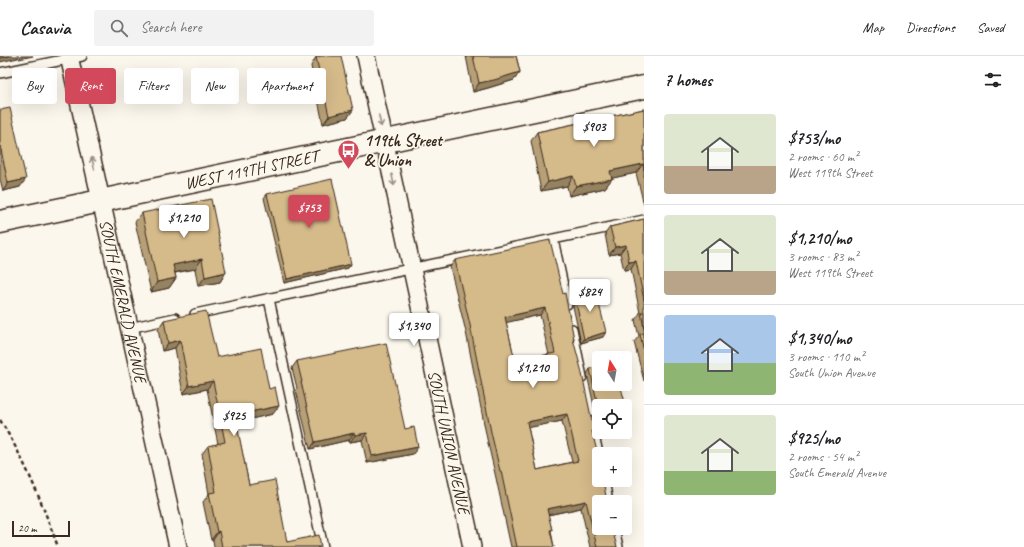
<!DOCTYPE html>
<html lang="en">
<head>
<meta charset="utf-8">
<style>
	:root { --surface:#fff; --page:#f2f2f2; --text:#202124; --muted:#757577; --line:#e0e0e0; --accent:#d1495b }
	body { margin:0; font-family:Caveat,sans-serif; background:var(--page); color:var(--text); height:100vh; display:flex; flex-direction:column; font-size:15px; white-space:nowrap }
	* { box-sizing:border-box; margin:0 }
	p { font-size:13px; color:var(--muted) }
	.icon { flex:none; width:22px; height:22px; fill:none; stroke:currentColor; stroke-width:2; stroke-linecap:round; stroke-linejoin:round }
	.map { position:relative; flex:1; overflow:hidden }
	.drawer { display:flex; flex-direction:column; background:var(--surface); width:380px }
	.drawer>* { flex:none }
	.top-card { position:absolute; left:12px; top:12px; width:380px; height:36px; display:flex; gap:8px }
	.needle { width:26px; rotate:349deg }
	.controls { position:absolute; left:592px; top:295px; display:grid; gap:8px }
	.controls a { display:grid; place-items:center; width:40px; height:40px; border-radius:4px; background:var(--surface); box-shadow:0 4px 16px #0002; font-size:20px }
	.scale { position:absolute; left:12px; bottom:10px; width:58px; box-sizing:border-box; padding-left:4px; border:2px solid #3b2a1e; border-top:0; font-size:11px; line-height:14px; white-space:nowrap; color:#3b2a1e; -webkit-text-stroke:3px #fbf7ec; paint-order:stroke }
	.price { position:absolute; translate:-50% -34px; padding:0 9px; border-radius:4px; background:#fff; color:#222; font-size:13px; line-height:26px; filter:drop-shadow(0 1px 2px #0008) }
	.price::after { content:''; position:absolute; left:50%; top:24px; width:12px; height:9px; margin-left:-6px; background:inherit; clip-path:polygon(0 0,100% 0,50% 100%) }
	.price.on { background:var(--accent); color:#fff }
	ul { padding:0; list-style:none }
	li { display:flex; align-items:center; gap:12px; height:100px; padding:0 20px }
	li+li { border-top:1px solid var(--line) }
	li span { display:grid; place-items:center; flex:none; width:112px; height:80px; border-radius:4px; color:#555 }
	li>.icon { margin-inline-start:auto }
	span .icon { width:48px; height:48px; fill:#fffc; stroke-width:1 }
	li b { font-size:17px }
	h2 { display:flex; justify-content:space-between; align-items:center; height:48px; padding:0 20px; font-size:17px }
	.tag { padding:0 14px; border-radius:4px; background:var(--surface); box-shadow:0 4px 16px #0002; font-size:14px; line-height:36px }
	.tag.on { background:var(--accent); color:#fff }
	header { display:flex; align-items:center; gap:24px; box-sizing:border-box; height:56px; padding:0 20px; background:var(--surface); border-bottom:1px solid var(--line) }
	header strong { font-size:19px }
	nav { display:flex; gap:22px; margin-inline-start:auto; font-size:14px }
	.search { width:280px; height:36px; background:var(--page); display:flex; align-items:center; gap:10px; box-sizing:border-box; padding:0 14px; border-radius:4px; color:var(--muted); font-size:15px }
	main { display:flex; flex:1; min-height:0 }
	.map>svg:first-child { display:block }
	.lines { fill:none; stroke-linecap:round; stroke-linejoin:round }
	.lane-casing { stroke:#3b2a1e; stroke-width:12 }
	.street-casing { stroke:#3b2a1e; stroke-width:20 }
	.secondary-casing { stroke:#3b2a1e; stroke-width:25 }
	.path { stroke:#3b2a1e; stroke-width:2.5; stroke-dasharray:4 3; stroke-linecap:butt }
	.lane { stroke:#fbf7ec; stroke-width:9 }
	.street { stroke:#fbf7ec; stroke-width:17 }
	.secondary { stroke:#fbf7ec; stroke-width:22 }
	.wall { fill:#b7a077; stroke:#3b2a1e; fill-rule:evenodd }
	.shaded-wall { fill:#958261; stroke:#3b2a1e }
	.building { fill:#d5ba8a; stroke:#3b2a1e; fill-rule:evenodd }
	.oneway { stroke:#9b9085 }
	.labels { text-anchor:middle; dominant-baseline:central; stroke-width:3.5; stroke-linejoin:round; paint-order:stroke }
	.poi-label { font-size:17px; font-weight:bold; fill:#3b2a1e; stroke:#fbf7ec; text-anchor:start }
	.street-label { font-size:17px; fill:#3b2a1e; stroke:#fbf7ec }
</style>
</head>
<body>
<header>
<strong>Casavia</strong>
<div class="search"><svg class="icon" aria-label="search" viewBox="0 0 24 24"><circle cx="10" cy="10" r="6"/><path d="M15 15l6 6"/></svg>Search here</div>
<nav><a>Map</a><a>Directions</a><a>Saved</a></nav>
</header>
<main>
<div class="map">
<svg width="644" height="491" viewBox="0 0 644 491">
	<rect width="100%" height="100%" fill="#fbf7ec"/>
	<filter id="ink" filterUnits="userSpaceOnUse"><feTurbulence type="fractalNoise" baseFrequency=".025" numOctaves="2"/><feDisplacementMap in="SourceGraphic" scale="8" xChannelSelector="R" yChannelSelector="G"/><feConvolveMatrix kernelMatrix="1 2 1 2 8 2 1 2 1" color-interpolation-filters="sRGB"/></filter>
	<g filter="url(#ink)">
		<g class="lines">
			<defs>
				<path id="lane" d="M0 17 82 0
					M553 183 567 248
					M269 243 323 491
					M195 258 644 164
					M129 272 175 262
					M572 273 582 321
					M591 365 599 402
					M604 424 608 446
					M614 472 618 491"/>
				<g id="street">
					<path id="s1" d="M69 0 178 491"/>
					<path id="s2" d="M366 0 472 491"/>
				</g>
				<g id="secondary">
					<path id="s3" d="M0 166 644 31"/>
				</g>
			</defs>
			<use href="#lane" class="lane-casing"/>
			<use href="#street" class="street-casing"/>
			<use href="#secondary" class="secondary-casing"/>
			<path class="path" d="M0 364C25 404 42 447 58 491"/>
			<use href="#lane" class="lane"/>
			<use href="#street" class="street"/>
			<use href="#secondary" class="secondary"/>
		</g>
		<path class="wall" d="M466 0H516L520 16 514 24 488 32 473 36Z
			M316 1 353 54 347 62 323 68 311 10Z
			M644 53V149L636 117 612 122 605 132 569 140 567 130 541 135 531 85 537 76Z
			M0 54 20 131 3 135 0 123Z
			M267 138 351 208 348 212 284 227 264 142Z
			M142 157 226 216 220 226 198 230 195 213 175 217 176 222 169 232 151 236 135 166Z
			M644 163V325L634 286 639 280 635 264 640 257 631 213 624 214 620 197 609 199 605 178 610 171Z
			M455 204 563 238 574 283 573 285 594 375 592 377 599 446 617 491H590L581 452 548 459 552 474 551 475 554 491H511L496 422 487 383 466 276 450 211ZM540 259 549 299 515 305 506 266ZM562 365 572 406 537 414 528 371Z
			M574 237 603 281 581 287 571 241Z
			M164 264 217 301 273 358 236 366 249 429 287 486 321 491H214L213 484H211L203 446 209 438 202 398 208 390 218 388 207 333 183 338 175 292 162 295 158 273Z
			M297 305 405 373 413 398 367 407 362 384 350 386 349 384 310 393 296 334 297 332 292 312Z
			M590 313 627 369 599 350V373L587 318Z
			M600 376H615L600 379Z"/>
		<path class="shaded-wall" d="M9 0H19L18 2 0 6V2Z
			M21 0H33L19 3Z
			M520 16 514 24 488 32 473 36 479 27Z
			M353 54 347 62 323 68 329 60Z
			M643 108 636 117 604 124 610 115Z
			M573 120 567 130 541 135 548 126Z
			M26 123 20 131 3 135 8 127Z
			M612 123 605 132 569 140 576 130Z
			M626 189 620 197 609 199 615 191Z
			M202 203 195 213 167 218 173 209Z
			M636 205 631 213 624 214 629 206Z
			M351 208 348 212 284 227 287 223Z
			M226 216 220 226 198 230 205 221Z
			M176 222 169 232 151 236 157 226Z
			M545 252 540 259 500 268 505 261Z
			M606 276 603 281 581 287 584 283Z
			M180 284 175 292 162 295 168 287Z
			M213 325 207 333 183 338 189 330Z
			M279 350 273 358 229 368 235 359Z
			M567 358 562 365 522 373 527 366Z
			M603 376H615L600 379Z
			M354 377 349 384 310 393 315 386Z
			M367 377 362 384 350 386 355 379Z
			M418 391 413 398 367 407 372 400Z
			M586 445 581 452 542 460 547 453Z
			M219 475 213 484H211L217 476Z"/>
		<path class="building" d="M0 0H9L0 2Z
			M322 0H341L353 54 329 60 316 1Z
			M473 0H516L520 16 494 24 479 27Z
			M10 52 26 123 8 127 0 89V54Z
			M644 53V114L643 108 610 115 612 123 576 130 573 120 548 126 537 76Z
			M332 123 351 208 287 223 267 138Z
			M211 143 226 216 205 221 202 203 173 209 176 222 157 226 142 157Z
			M644 163V244L636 205 629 206 626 189 615 191 610 171Z
			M550 184 563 238 565 237 574 283H573L581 313 594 375H592L599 404V424H603L607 446H599V472H612L617 491H597L586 445 547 453 552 474H550L554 491H517L501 415H500L491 376 470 269 455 204ZM545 252 555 297 515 305 505 261ZM567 358 578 405 537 414 527 366Z
			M595 232 606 276 584 283 574 237Z
			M206 255 217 301 261 292 269 333 275 331 279 350 235 359 249 429 275 424 287 486 319 479 321 491H222L219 475 217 476 209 437 216 436 208 390 225 386 213 325 189 330 180 284 168 287 164 264Z
			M641 256H644V273Z
			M644 277V296L640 278Z
			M386 287 405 373 414 371 418 391 372 400 367 377 355 379 354 377 315 386 301 326H302L297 305Z
			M599 311V328H620L630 365 626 366 627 370H625V350H599V355L590 313Z"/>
		<defs><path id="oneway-shaft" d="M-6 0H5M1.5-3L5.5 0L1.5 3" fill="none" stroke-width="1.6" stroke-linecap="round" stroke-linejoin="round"/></defs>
		<g class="oneway">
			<use href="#oneway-shaft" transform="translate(380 65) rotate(78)"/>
			<use href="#oneway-shaft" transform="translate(93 107) rotate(-103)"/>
			<use href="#oneway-shaft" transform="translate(393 124) rotate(78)"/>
		</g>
	</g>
	<defs>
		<symbol id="bus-pin" viewBox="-11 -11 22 30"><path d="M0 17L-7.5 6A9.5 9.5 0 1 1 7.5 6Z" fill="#d1495b" stroke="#fbf7ec"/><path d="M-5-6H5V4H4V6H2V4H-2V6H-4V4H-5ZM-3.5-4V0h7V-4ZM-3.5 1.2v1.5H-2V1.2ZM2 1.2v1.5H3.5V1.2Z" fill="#fff"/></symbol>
	</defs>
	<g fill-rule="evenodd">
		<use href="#bus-pin" x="336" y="82" width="25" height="34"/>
	</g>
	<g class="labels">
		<g class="poi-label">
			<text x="364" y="84">119th Street<tspan x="364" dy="20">&amp; Union</tspan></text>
		</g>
		<g class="street-label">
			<text stroke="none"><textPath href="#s3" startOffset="257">WEST 119TH STREET</textPath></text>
			<text stroke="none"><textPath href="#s1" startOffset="251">SOUTH EMERALD AVENUE</textPath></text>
			<text stroke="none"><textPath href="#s2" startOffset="395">SOUTH UNION AVENUE</textPath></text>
		</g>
	</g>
</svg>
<div class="controls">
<a><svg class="needle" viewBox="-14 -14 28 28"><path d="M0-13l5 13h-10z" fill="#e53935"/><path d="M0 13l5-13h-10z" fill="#757577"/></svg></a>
<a><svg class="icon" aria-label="locate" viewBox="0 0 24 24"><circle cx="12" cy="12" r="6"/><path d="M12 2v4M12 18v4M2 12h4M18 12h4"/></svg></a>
<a>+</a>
<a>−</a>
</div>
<div class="scale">20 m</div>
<b class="price" style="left:594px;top:92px">$903</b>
<b class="price on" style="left:309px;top:173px">$753</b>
<b class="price" style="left:184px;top:183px">$1,210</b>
<b class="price" style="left:590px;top:257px">$824</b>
<b class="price" style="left:414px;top:291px">$1,340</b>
<b class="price" style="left:533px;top:333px">$1,210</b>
<b class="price" style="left:234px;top:381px">$925</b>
<div class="top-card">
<a class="tag">Buy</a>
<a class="tag on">Rent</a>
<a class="tag">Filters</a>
<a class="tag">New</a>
<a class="tag">Apartment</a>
</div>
</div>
<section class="drawer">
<h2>7 homes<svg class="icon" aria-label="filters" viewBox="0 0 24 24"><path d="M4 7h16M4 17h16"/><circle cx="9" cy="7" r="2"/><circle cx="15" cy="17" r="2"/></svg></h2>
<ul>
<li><span style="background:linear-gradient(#dfe7d0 65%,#b9a48a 0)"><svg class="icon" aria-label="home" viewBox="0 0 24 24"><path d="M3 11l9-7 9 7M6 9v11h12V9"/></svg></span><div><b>$753/mo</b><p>2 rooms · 60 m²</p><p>West 119th Street</p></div></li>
<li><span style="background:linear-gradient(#dfe7d0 70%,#b9a48a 0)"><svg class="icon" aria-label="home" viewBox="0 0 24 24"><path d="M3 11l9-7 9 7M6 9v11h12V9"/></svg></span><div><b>$1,210/mo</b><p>3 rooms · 83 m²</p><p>West 119th Street</p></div></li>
<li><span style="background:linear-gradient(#a9c7e8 60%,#8fb573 0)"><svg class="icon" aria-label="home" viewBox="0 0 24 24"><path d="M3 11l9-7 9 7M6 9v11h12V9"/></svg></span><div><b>$1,340/mo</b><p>3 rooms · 110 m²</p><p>South Union Avenue</p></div></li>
<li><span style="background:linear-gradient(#dfe7d0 70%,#8fb573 0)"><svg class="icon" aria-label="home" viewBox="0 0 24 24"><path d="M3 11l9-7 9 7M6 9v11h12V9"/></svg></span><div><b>$925/mo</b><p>2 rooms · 54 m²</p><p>South Emerald Avenue</p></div></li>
</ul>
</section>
</main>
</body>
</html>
